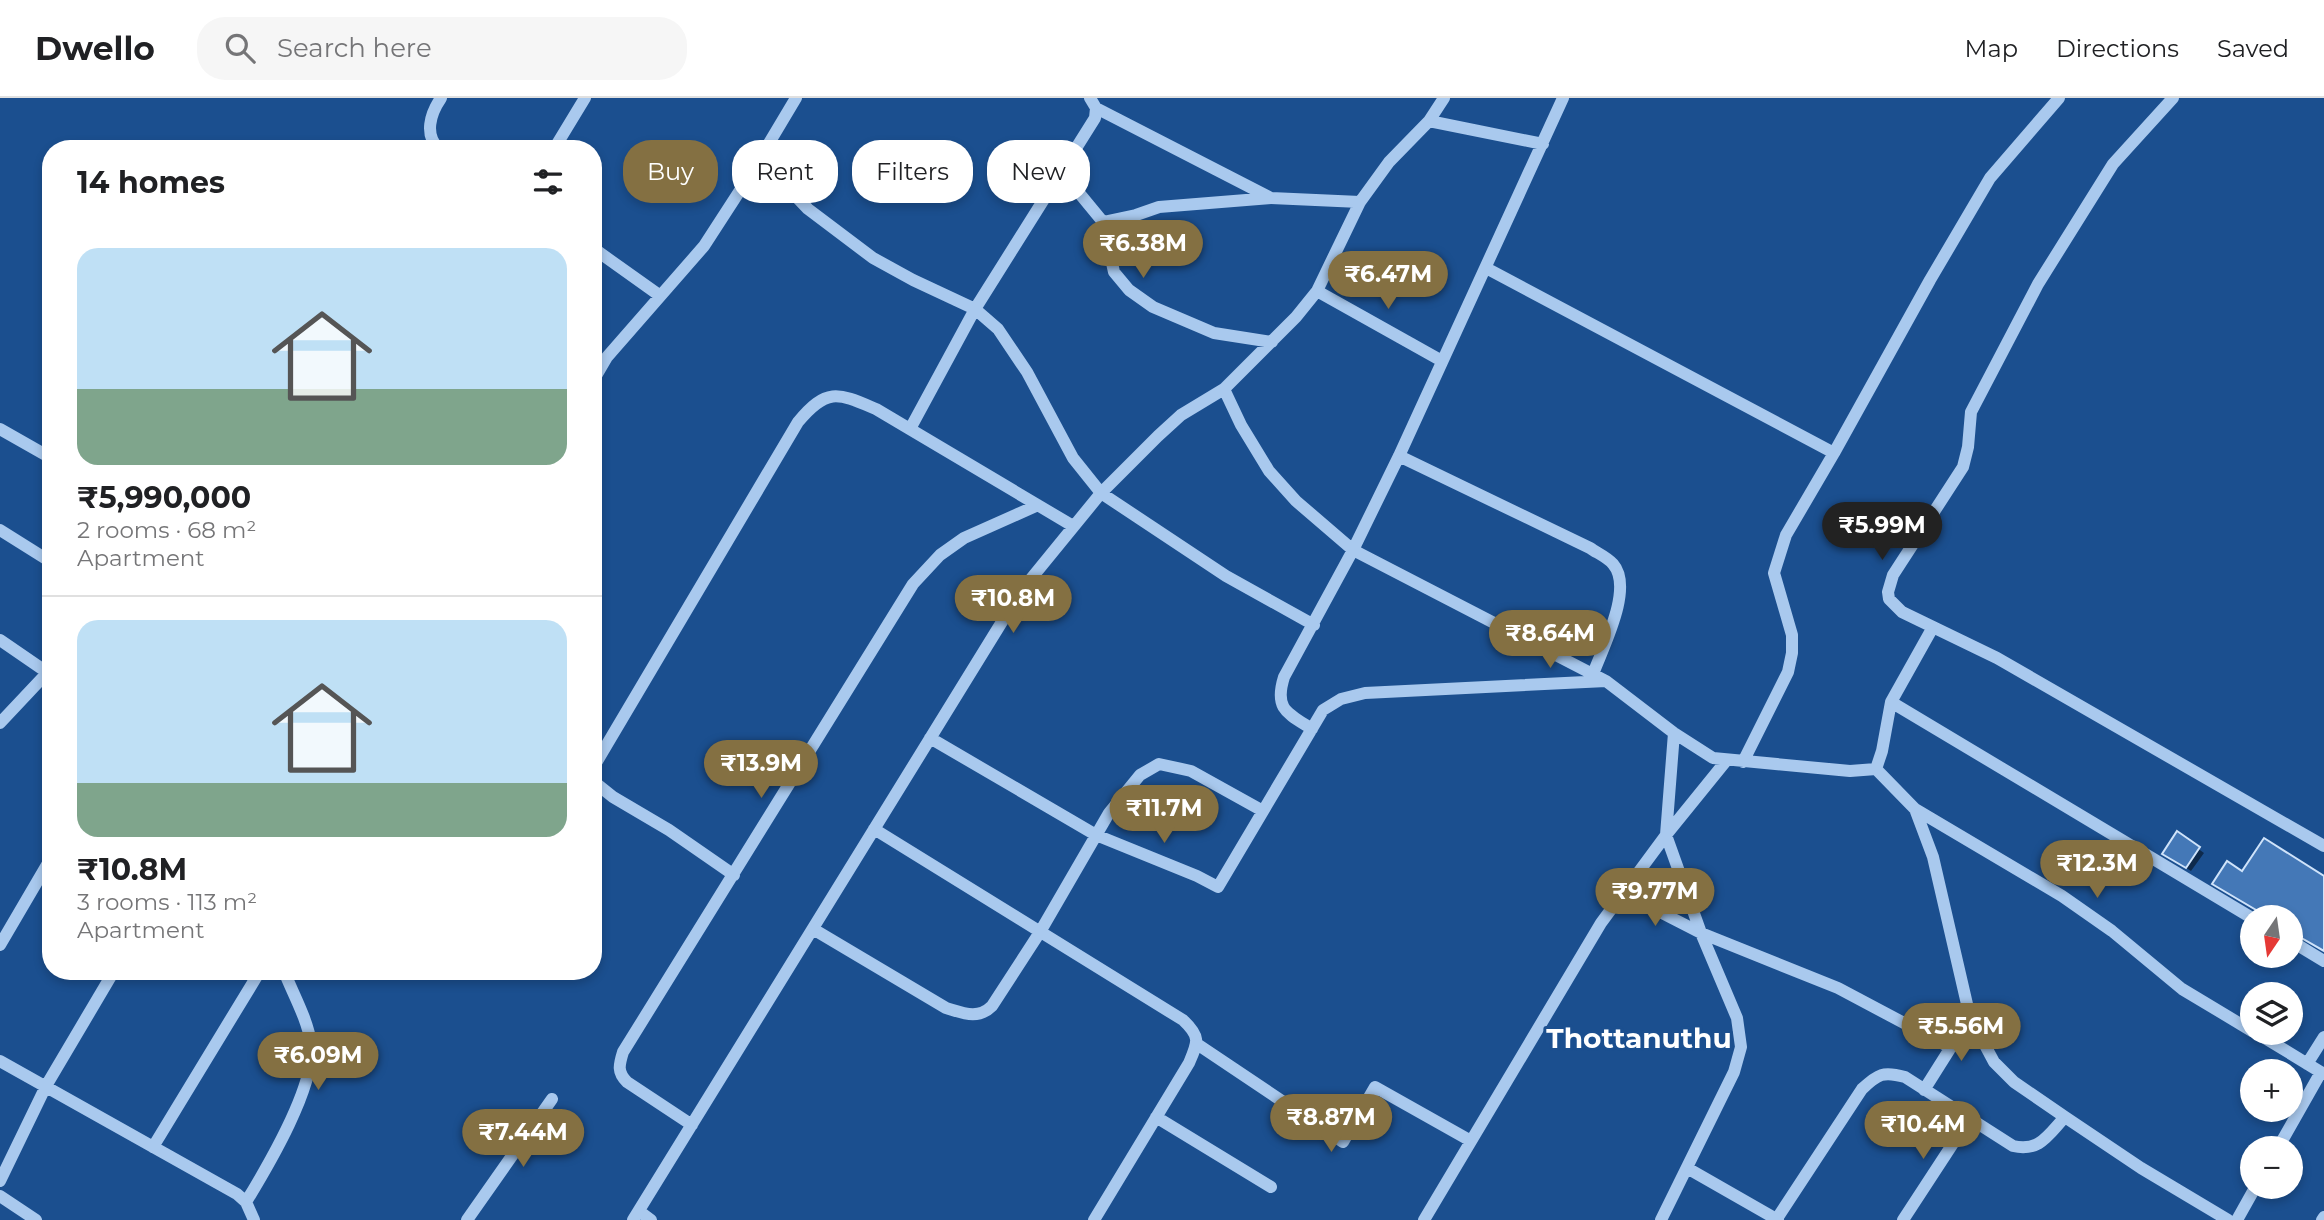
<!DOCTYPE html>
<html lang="en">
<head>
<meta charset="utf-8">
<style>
	:root { --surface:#fff; --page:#f6f6f6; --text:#202124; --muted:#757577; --line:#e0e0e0; --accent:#847042 }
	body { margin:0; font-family:Montserrat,sans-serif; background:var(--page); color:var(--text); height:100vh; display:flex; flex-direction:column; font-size:26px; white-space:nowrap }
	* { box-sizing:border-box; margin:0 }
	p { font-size:23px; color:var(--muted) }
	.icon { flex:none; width:38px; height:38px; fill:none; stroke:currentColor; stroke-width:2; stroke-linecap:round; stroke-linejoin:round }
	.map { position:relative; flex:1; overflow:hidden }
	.sheet { position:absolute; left:42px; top:42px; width:560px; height:840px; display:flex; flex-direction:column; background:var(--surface); border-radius:28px; box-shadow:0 4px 10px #0003 }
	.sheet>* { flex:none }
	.hud { position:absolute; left:623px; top:42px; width:665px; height:63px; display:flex; gap:14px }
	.needle { width:46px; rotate:193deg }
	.controls { position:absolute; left:2240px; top:807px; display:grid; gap:14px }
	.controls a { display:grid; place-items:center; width:63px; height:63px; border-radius:50%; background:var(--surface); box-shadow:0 4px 10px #0003; font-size:35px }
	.price { position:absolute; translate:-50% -60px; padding:0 16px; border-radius:24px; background:var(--accent); color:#fff; font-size:23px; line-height:46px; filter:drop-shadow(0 2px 4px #0008) }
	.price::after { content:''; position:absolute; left:50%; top:42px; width:21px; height:16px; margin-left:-10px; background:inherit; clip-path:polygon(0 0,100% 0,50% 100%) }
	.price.current { background:#222; color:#fff }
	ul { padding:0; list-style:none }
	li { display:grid; align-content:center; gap:14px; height:371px; padding:0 35px }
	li+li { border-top:2px solid var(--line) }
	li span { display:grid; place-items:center; height:217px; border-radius:21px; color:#555 }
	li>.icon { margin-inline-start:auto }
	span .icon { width:126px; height:126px; fill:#fffc; stroke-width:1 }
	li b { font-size:30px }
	h2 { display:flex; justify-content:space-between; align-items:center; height:84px; padding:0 35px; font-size:30px }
	.pill { padding:0 24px; border-radius:28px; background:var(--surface); box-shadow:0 4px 10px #0003; font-size:24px; line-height:63px }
	.pill.current { background:var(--accent); color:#fff }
	header { display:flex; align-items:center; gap:42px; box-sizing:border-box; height:98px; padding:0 35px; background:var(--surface); border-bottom:2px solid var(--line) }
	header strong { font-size:33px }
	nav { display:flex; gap:38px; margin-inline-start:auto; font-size:24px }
	.search { width:490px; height:63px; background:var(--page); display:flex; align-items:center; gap:18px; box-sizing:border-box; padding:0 24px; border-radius:28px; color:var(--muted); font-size:26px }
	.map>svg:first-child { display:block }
	.shadow { fill:#0007 }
	.building { fill:#4478b7; stroke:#cfe3fa; stroke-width:2 }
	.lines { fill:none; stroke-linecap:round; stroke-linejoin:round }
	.minor { stroke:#a9c9ee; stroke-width:12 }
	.labels { text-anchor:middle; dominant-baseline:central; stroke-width:6; stroke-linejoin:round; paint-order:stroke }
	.district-label { font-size:28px; font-weight:bold; fill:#fff; stroke:#1b4f8f }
</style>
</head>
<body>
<header>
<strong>Dwello</strong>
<div class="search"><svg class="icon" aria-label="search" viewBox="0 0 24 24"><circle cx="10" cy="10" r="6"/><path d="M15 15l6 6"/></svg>Search here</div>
<nav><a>Map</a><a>Directions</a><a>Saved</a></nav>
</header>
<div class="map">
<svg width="2324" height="1122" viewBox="0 0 2324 1122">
	<rect width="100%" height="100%" fill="#1b4f8f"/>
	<path class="shadow" d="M2178 736 2204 755 2191 773 2165 756Z
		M2243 775 2324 781V853L2301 839H2291V819H2261L2259 814 2214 785Z"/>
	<path class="building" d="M2177 733 2200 749 2186 770 2162 756Z
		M2264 740 2324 778V853L2291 834V819H2261L2256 812 2212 786 2227 763 2242 773Z"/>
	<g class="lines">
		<path class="minor" d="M2173 0 2113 66 2038 186 1971 314 1968 349 1963 369 1893 477 1888 494 1889 501 1902 514 1997 560 2324 748
			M1096 10 1271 100
			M1429 23 1543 46
			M439 51C424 37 430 16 441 0
			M554 51 585 0
			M766 51 789 91 808 111 873 160 913 182 975 211 998 231 1027 274 1073 360 1101 395 1226 478 1314 527
			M1061 73 1103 124 1114 174 1129 192 1153 209 1214 235 1272 244
			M1103 124 1136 117 1159 109 1271 100 1360 104
			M593 150 659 197
			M1486 170 1834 355
			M1317 193 1442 263
			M593 283 607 259 704 148 750 77 796 0
			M1224 291 1241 327 1269 373 1296 403 1353 452 1606 583 1674 635 1713 660 1850 673 1876 671 1882 653 1891 604
			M0 331 51 360
			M910 331 975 211 1095 20 1096 10 1090 0
			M1399 358 1590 450C1597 455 1607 459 1613 466 1634 490 1603 549 1593 576
			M0 432 51 464
			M1933 529 1891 604 2252 820
			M0 542 51 577
			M0 625 47 575
			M1312 631C1287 615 1274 611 1284 579L1353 452 1399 358 1563 0
			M930 640 1096 737 1197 778 1218 789 1323 612 1341 601 1365 595 1606 583
			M1743 664 1788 574 1792 555V537L1774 475 1786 437 1834 355 1930 182 1990 80 2059 0
			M593 670 798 324C827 289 838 295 876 311L1073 428
			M1876 671 1915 711 1933 759 1970 919 1994 964 2014 984 2065 1019 2141 1070 2228 1122
			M593 683 613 699 669 732 734 777
			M1915 711 2062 798 2112 833 2182 891 2252 933
			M874 731 1183 922C1201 939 1198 944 1189 965L1094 1122
			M1623 795 1701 835 1838 890 1951 950
			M813 831 946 910C963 915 978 922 992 908L1040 834 1109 715 1140 677 1159 666 1191 673 1263 713
			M2291 843 2324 863
			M0 847 51 760
			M2255 934 2324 976
			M1197 946 1343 1044 1375 989 1471 1043
			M0 963 237 1096 246 1104 254 1122
			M2307 966 2324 939
			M1924 992 1970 919
			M1156 1019 1271 1089
			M692 1027 627 984C617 974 619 967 623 954L913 486 940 457 964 440 1038 407
			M153 1049 260 873
			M2278 1050 2321 974
			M1687 1070 1778 1122
			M0 1083 46 988 114 873
			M0 1098 36 1122
			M246 1104C268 1068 317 986 311 945 307 920 293 896 284 873
			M639 1113 651 1122
			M467 1122 552 1001
			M633 1122 1021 493 1101 395 1158 338 1181 317 1224 291 1296 219 1317 193 1360 104 1389 64 1429 23 1444 0
			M1424 1122 1601 825 1666 737 1726 663
			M1661 1122 1734 974 1741 949 1737 920 1701 835 1666 737 1674 635
			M1776 1122 1862 991C1878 976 1883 973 1905 979L2013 1048C2040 1054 2048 1037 2065 1019
			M1903 1122 1969 1021
			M2237 1122 2256 1088
			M2322 1122 2324 1119"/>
	</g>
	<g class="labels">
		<g class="district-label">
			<text x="1639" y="940">Thottanuthu</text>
		</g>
	</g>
</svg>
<div class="controls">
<a><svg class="needle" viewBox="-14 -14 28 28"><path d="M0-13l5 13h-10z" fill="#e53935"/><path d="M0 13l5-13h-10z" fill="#757577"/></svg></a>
<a><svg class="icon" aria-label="layers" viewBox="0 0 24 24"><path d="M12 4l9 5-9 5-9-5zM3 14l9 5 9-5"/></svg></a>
<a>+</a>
<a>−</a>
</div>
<b class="price" style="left:1143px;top:182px">₹6.38M</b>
<b class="price" style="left:1388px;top:213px">₹6.47M</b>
<b class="price current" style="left:1882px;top:464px">₹5.99M</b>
<b class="price" style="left:1013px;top:537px">₹10.8M</b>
<b class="price" style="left:1550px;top:572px">₹8.64M</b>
<b class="price" style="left:761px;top:702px">₹13.9M</b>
<b class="price" style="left:1164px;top:747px">₹11.7M</b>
<b class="price" style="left:2097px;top:802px">₹12.3M</b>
<b class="price" style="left:1655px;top:830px">₹9.77M</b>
<b class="price" style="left:1961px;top:965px">₹5.56M</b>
<b class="price" style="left:318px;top:994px">₹6.09M</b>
<b class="price" style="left:1331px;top:1056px">₹8.87M</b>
<b class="price" style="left:1923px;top:1063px">₹10.4M</b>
<b class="price" style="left:523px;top:1071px">₹7.44M</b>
<div class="hud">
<a class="pill current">Buy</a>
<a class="pill">Rent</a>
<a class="pill">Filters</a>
<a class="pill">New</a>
</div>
<section class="sheet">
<h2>14 homes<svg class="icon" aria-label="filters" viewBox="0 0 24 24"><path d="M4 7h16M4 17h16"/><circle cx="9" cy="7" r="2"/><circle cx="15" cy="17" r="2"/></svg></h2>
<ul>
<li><span style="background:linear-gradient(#bfe0f5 65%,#7fa58c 0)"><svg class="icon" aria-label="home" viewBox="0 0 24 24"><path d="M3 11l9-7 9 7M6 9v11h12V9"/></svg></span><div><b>₹5,990,000</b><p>2 rooms · 68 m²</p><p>Apartment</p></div></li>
<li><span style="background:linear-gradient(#bfe0f5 75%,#7fa58c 0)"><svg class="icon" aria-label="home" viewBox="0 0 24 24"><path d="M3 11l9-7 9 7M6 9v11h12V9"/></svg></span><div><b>₹10.8M</b><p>3 rooms · 113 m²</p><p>Apartment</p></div></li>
</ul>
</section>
</div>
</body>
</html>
